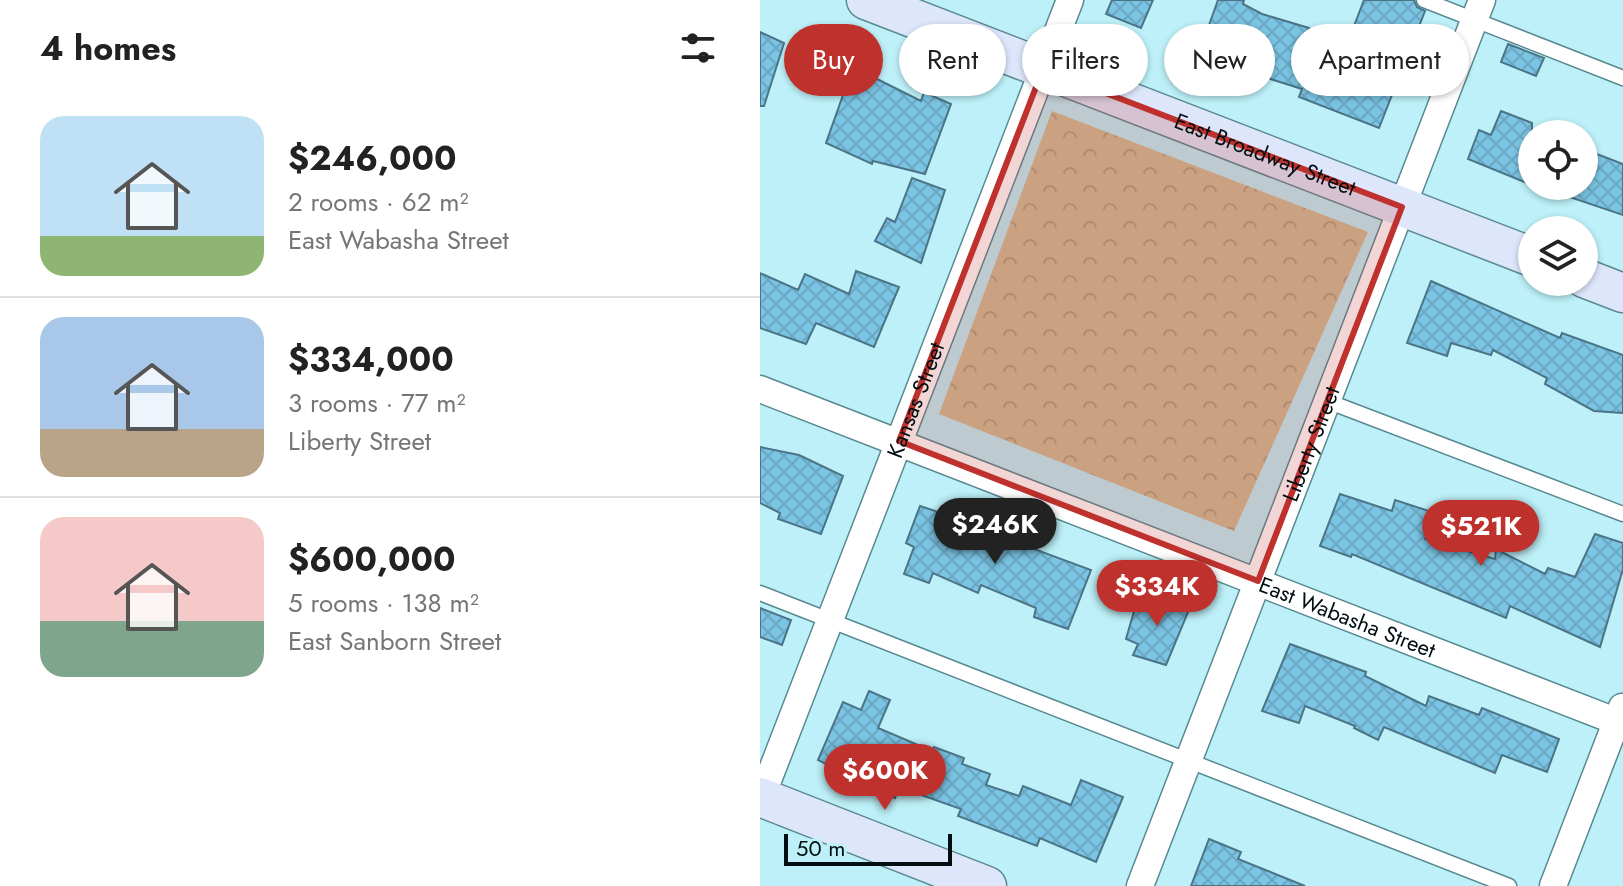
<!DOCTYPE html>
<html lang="en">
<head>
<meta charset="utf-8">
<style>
	:root { --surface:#fff; --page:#f2f2f2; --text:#222; --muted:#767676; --line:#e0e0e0; --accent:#bf312d }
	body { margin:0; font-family:Jost,sans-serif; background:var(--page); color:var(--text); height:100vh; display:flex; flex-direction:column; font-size:30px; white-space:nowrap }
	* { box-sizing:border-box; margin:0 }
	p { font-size:26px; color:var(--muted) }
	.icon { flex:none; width:44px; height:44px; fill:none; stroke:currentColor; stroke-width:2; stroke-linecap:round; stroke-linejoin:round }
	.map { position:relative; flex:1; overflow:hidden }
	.panel { display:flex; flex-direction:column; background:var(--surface); width:760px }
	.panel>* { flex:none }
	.guide { position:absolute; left:24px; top:24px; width:718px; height:72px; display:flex; gap:16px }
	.fabs { position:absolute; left:758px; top:120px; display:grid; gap:16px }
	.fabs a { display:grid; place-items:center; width:80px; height:80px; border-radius:50%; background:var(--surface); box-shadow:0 2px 6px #0004; font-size:40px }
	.scale { position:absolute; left:24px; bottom:20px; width:168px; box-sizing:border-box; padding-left:8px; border:4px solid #000e11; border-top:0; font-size:22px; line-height:28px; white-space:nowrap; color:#000e11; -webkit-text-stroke:6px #bdf0f8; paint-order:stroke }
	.price { position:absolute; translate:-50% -68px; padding:0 18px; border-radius:28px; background:var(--accent); color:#fff; font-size:26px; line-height:52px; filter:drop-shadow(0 2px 4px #0008) }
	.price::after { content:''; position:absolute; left:50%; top:48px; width:24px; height:18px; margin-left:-12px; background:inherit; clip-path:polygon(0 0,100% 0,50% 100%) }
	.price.selected { background:#222; color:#fff }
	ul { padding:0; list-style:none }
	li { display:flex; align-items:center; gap:24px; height:200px; padding:0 40px }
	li+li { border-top:2px solid var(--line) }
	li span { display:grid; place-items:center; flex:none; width:224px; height:160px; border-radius:24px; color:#555 }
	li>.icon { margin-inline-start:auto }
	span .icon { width:96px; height:96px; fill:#fffc; stroke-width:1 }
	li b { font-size:34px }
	h2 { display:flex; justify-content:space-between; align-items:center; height:96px; padding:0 40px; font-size:34px }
	.pill { padding:0 28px; border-radius:36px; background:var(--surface); box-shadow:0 2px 6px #0004; font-size:28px; line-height:72px }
	.pill.selected { background:var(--accent); color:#fff }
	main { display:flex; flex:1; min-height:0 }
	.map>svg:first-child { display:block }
	.park { fill:url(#park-crowns) }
	.building { fill:url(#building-cross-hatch); stroke:#4b7486; stroke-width:2 }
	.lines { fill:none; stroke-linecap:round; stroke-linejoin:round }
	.lane-casing { stroke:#598a91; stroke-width:17 }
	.street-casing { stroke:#598a91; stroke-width:29 }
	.secondary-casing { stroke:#598a91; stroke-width:41 }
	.lane { stroke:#fff; stroke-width:14 }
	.street { stroke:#fff; stroke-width:26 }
	.secondary { stroke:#dde6fb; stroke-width:38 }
	.marked { fill:#bf312d; fill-opacity:0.2; stroke:#bf312d; stroke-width:6; stroke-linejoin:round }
	.labels { text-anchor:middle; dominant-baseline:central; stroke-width:6; stroke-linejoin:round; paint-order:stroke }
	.street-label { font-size:22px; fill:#000e11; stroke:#bdf0f8 }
</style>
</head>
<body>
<main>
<section class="panel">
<h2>4 homes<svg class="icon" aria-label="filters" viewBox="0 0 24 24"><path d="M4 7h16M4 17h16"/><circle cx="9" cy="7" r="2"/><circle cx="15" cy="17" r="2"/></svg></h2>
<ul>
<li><span style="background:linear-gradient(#bfe0f5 75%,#8fb573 0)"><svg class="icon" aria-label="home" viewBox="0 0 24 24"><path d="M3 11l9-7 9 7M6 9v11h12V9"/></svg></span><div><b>$246,000</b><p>2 rooms · 62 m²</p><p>East Wabasha Street</p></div></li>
<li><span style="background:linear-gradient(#a9c7e8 70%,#b9a48a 0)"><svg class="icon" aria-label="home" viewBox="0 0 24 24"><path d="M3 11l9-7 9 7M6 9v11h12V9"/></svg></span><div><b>$334,000</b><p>3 rooms · 77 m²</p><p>Liberty Street</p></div></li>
<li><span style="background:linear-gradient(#f6c9c9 65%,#7fa58c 0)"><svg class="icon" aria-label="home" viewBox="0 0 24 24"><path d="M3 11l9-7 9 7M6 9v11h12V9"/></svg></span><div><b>$600,000</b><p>5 rooms · 138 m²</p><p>East Sanborn Street</p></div></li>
</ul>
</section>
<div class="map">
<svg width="863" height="886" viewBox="0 0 863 886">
	<defs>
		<pattern id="park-crowns" width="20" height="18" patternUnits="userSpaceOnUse" patternTransform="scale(2)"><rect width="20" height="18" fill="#cebe97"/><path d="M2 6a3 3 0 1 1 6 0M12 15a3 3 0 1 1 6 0" fill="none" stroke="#afa281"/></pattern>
		<pattern id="building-cross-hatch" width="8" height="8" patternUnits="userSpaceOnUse" patternTransform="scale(2)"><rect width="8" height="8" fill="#7bc4e3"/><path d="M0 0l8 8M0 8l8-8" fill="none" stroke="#69a7c2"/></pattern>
	</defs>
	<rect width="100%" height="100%" fill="#bdf0f8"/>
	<path class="park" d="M292 111 608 232 474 531 179 414Z"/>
	<path class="building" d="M352 0H393L381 28 346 14Z
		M458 0H484L483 4 502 14 549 28 538 65 574 78 604 0H654L657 7 665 11 619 128 539 97 542 89 501 76 508 58 444 39Z
		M0 32 24 43 4 106H0Z
		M748 44 784 58 776 76 741 62Z
		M93 67 161 101 164 92 191 104 165 174 113 161 112 164 66 143Z
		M741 111 772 123V185L708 159 719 130 731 135Z
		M829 151 863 164V215L783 188 824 186V163Z
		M152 178 185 190 161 263 115 241 127 218 135 222Z
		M96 271 139 287 114 347 56 323 46 344 0 328V273L38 290 45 274 89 294Z
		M671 281 800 338 802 333 863 355V413L834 411 785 384 787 378 733 350 731 355 691 343 687 356 647 343Z
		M0 447 39 455 83 476 61 534 18 519 20 513 0 503Z
		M580 494 632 511 635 500 675 513 665 539 735 559 736 549 785 574 788 568 815 577 835 534 863 543V569L840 647 750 606 746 618 592 554 591 557 560 546Z
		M160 506 197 518 194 524 239 536 331 570 308 629 274 617 276 608 221 585 218 593 173 573 169 583 144 574 154 547 146 543Z
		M397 595 431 605 406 665 373 655 378 644 366 639 377 601 393 606Z
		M0 608 31 620 22 645 0 637Z
		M530 644 606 672 605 676 666 706 669 696 719 715 722 708 799 739 787 772 742 755 735 773 624 727 618 740 594 728 595 726 545 706 539 723 502 711Z
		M109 691 130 700 118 728 172 751 174 747 204 758 202 764 230 774 226 785 259 796 263 786 311 805 321 780 363 797 336 862 280 838 277 846 198 816 201 809 139 787 135 798 58 760 83 702 101 710Z
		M449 839 481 852 478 859 545 886H431Z"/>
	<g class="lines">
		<defs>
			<path id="lane" d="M664 0 863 78
				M567 401 863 514
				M0 593 749 886"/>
			<g id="street">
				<path id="s1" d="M0 389 863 724"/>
				<path id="s2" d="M0 801 310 0"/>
				<path id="s3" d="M380 886 722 0"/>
				<path d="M793 886 862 707"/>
			</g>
			<g id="secondary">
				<path id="s4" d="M106 0 772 257"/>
				<path d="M824 278 863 293"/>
				<path d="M0 797 227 886"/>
			</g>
		</defs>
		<use href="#lane" class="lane-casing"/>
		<use href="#street" class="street-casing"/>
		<use href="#secondary" class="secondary-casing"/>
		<use href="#lane" class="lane"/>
		<use href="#street" class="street"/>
		<use href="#secondary" class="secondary"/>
	</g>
	<path class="marked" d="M283 69 642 207 498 581 139 441Z"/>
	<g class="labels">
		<g class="street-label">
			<text stroke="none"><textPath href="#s4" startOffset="428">East Broadway Street</textPath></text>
			<text stroke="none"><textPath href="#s2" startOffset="430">Kansas Street</textPath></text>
			<text stroke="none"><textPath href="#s3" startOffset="474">Liberty Street</textPath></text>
			<text stroke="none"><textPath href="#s1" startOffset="630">East Wabasha Street</textPath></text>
		</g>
	</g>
</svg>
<div class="fabs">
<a><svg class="icon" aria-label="locate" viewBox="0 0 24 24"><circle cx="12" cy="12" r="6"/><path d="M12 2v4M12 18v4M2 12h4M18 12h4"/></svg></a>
<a><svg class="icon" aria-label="layers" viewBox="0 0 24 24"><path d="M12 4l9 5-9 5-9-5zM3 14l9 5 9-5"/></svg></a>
</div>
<div class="scale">50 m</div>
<b class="price selected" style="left:235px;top:566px">$246K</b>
<b class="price" style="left:721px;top:568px">$521K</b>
<b class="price" style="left:397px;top:628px">$334K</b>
<b class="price" style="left:125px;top:812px">$600K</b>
<div class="guide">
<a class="pill selected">Buy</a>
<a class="pill">Rent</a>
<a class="pill">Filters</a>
<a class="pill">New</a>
<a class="pill">Apartment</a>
</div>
</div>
</main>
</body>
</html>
